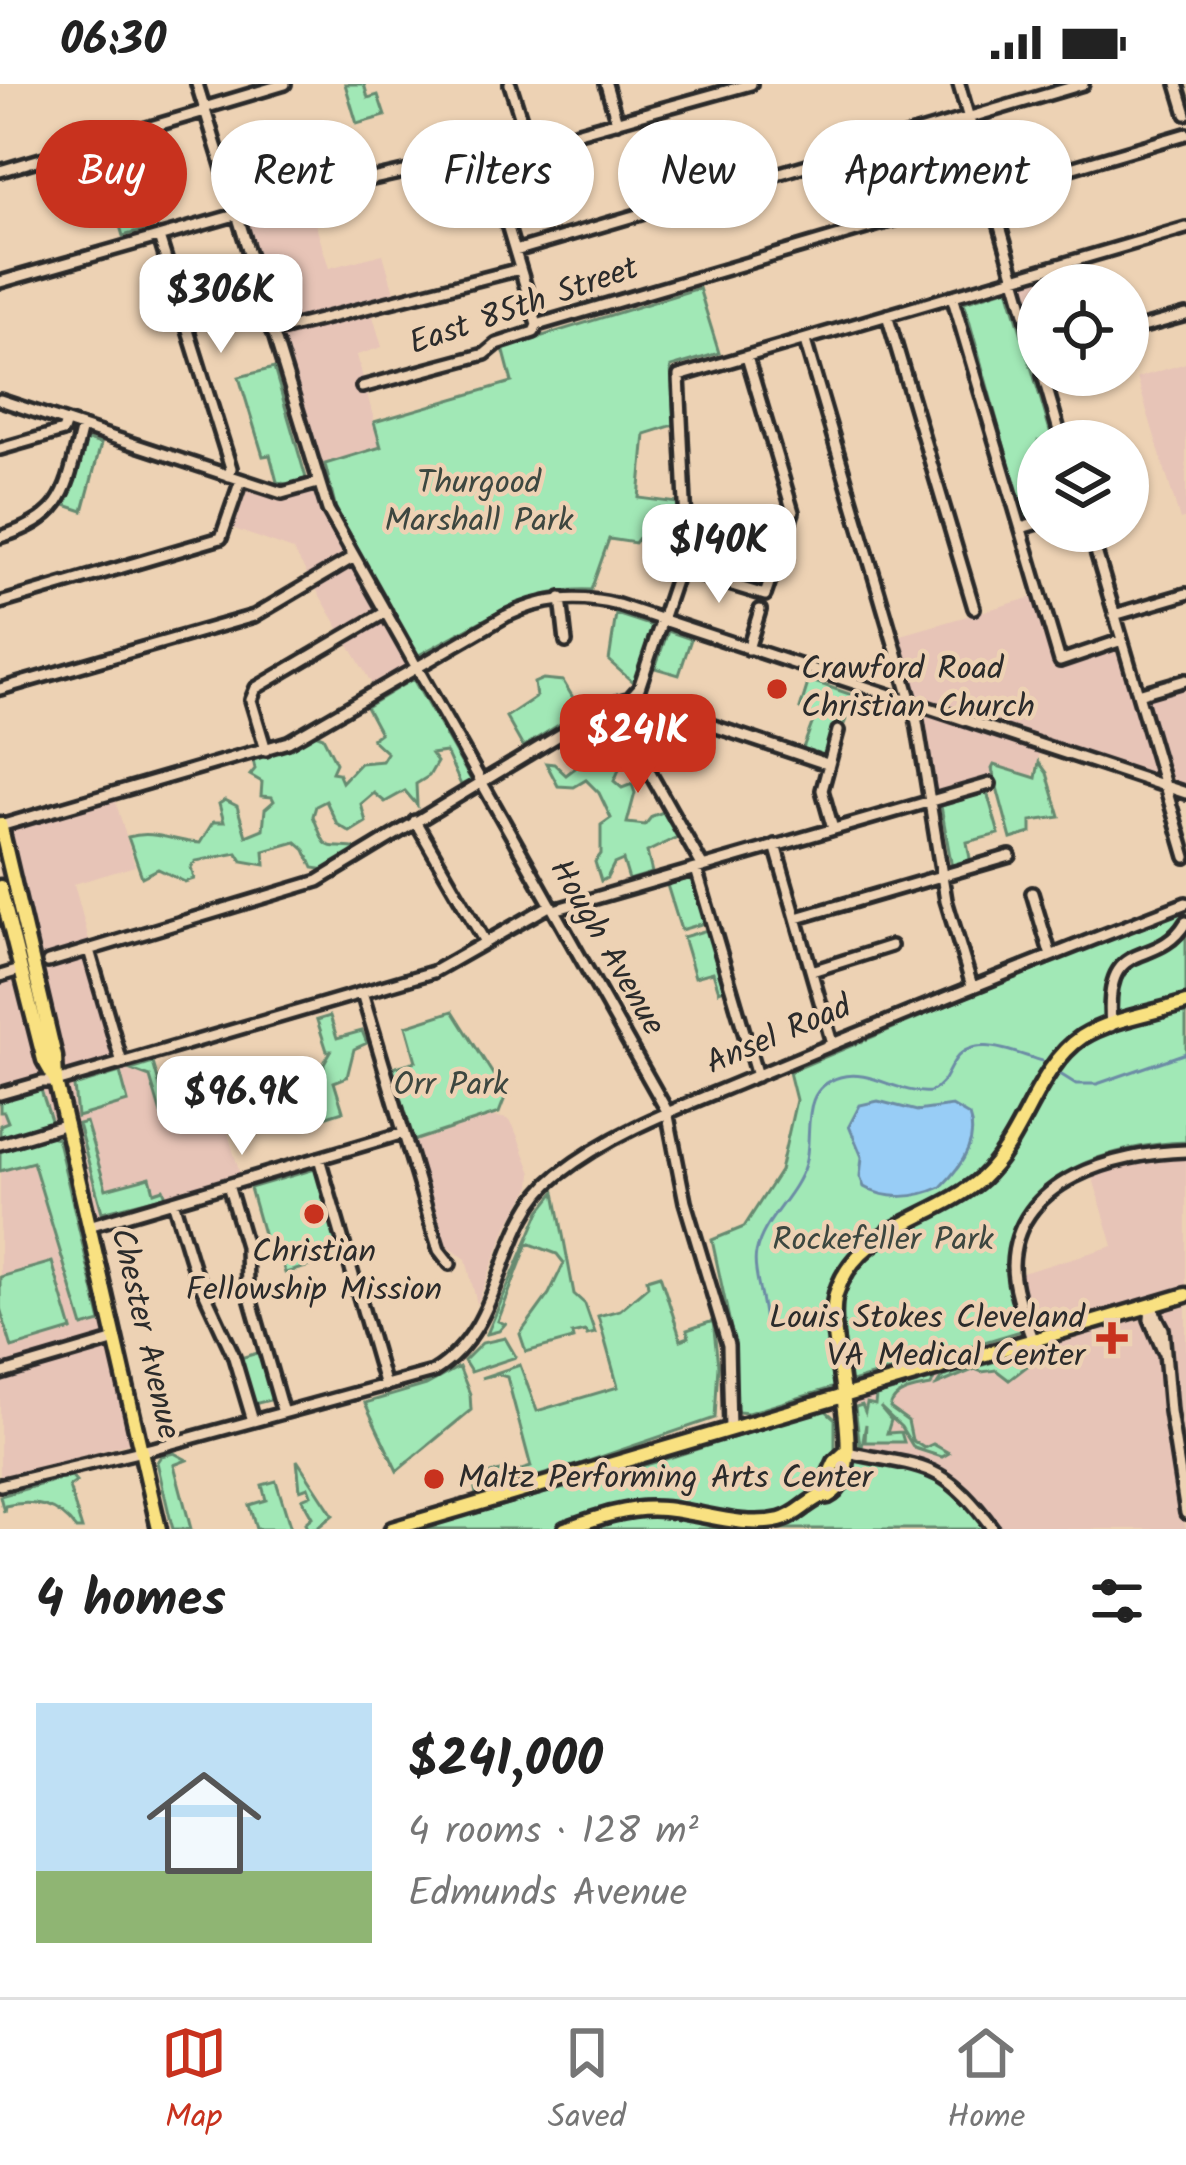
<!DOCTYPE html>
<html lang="en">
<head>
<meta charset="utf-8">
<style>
	:root { --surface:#fff; --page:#f6f6f6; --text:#222; --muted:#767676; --line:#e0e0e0; --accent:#c8321e }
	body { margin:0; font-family:Kalam,sans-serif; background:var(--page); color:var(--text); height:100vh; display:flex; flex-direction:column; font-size:45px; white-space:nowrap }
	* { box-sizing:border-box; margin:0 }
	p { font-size:39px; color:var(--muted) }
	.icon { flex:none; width:66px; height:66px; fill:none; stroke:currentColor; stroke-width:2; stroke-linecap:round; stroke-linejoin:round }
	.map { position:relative; height:1445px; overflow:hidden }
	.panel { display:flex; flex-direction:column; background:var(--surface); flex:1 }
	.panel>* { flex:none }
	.hud { position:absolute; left:36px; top:36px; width:1116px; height:108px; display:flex; gap:24px }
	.buttons { position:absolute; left:1017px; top:180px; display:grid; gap:24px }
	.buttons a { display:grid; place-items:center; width:132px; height:132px; border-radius:50%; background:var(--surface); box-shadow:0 3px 9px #0004; font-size:60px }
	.price { position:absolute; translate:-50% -102px; padding:0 27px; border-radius:24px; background:#fff; color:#222; font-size:39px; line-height:78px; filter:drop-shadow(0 3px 6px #0008) }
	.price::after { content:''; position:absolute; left:50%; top:72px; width:36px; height:27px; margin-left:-18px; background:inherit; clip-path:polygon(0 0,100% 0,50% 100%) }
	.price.current { background:var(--accent); color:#fff }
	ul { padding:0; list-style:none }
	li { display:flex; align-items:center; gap:36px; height:300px; padding:0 36px }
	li+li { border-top:3px solid var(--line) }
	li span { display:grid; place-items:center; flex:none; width:336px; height:240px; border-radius:0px; color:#555 }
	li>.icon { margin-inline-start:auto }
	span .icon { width:144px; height:144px; fill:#fffc; stroke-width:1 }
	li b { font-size:51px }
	h2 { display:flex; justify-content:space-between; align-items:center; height:144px; padding:0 36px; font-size:51px }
	.pill { padding:0 42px; border-radius:54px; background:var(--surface); box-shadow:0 3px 9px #0004; font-size:42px; line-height:108px }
	.pill.current { background:var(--accent); color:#fff }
	.status { display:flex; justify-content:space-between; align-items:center; height:84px; padding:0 60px; background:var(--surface); direction:ltr }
	.status svg { height:33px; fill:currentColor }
	.tab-bar { display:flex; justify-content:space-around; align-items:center; height:168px; border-top:3px solid var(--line); background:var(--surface); font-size:33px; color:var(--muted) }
	.tab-bar a { display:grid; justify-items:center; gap:6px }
	.tab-bar .current { color:var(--accent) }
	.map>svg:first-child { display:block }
	.built { fill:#e7c4b7 }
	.green { fill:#a1e8b6; stroke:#668a70; stroke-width:3 }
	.water { fill:#98cdf6; stroke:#6c8ca5; stroke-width:3 }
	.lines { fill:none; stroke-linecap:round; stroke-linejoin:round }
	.stream { stroke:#6c8ca5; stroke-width:3 }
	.minor-casing { stroke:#2b2b2b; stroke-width:18 }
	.major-casing { stroke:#2b2b2b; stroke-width:21 }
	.minor { stroke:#edd2b4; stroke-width:9 }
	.major { stroke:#f9e181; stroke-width:12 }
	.poi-dot { fill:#c8321e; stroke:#edd2b4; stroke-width:4.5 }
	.labels { text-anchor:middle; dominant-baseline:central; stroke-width:9; stroke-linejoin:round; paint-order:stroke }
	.street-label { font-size:33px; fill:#2b2b2b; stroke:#edd2b4 }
	.park-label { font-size:33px; fill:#3d4740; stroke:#edd2b4 }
	.poi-label { font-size:33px; fill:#2b2b2b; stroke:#edd2b4; text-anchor:start }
</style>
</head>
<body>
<div class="status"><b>06:30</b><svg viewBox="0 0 49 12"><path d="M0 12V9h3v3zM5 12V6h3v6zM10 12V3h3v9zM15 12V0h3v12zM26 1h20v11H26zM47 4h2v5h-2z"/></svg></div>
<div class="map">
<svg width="1186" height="1445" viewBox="0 0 1186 1445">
	<rect width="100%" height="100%" fill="#edd2b4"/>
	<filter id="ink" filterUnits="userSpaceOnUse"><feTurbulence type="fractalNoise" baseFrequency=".00833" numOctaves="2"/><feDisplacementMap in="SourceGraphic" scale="24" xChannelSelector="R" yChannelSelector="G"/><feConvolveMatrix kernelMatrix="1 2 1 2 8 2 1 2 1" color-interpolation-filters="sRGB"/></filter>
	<g filter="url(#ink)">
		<path class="built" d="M306 110 329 184 383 170 396 215 370 222 382 263 357 271 381 363 313 383 236 131Z
			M1065 178 1072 201H1038V274L1016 193Z
			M1186 279V434L1180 436 1137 294Z
			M241 396 282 409 318 399 416 583 376 607 293 466 226 442Z
			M1040 511 1060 576 1122 556 1139 610 1186 596V709L1042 663 1027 710 990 700 929 717 917 638 891 554Z
			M113 709 135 782 74 800 122 978 151 971 173 1044 222 1029 240 1090 191 1105 173 1117 81 1145 130 1359 0 1395V897L9 895 17 900 43 997 55 998 0 803V742Z
			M493 1032 507 1035 513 1041 532 1089 531 1102 508 1141 477 1220 466 1175 446 1161 415 1058Z
			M1186 1072V1424L1181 1426 1186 1445H999L969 1407 946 1388 909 1372 860 1362 855 1320 864 1313 1040 1262 1019 1190 1113 1162 1092 1091 1154 1074Z"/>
		<path class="green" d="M345 0H364L368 14 378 11 385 32 357 40Z
			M138 100 152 144 123 152 110 109Z
			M699 204 719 269 671 283 674 341 645 350 639 414 678 419 679 455 641 451 635 459 609 455 591 506C529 502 471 544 417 572L336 425 325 380 381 363 374 338 512 298 503 264Z
			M1008 204 1053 357H1038V433L1025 437 964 218Z
			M274 284 306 394 290 401 277 398 270 371 263 372 239 293Z
			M85 355 101 360 83 427 65 421Z
			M616 530 656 543 636 601 609 577Z
			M668 547 691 555 679 591 655 584Z
			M413 595 471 696 461 701 446 668 431 670 437 678 429 692 416 700 417 721 405 707 385 718 374 709 361 720 366 738 350 748 337 740 326 717 316 722 313 732C329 773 323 759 361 765L327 786 313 784 305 766 296 758 264 767 265 781 242 777 237 769 196 777 191 783 194 795 185 798 158 785 142 793 128 753C155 745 173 758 200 759L213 738H224L219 720 225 716 237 722 246 752 263 745 265 725 274 717 272 713 261 712 262 698 250 691 255 685 253 675 293 663 315 650 323 653 336 679 332 688 338 689 342 698 360 679 382 677 387 669 372 655 380 649 366 623Z
			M543 595 563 597 581 627 523 663 506 633 536 613 534 599Z
			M809 596 855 612 843 643 834 642 824 673 803 664 815 632 800 625Z
			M600 665 623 677 614 697 622 704 632 700 635 709 627 739 645 741 652 732 663 728 677 753 647 768 652 789 629 796 623 776 614 780 607 794 601 797 595 778 601 770V741L611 734 599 709 586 696 574 703 558 702 546 679 554 680 566 691Z
			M1039 678 1047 689 1060 733 1031 737V749L1011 755 992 685 994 681 1036 694Z
			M987 708 999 750 967 758 971 780 952 784 941 722Z
			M691 794 705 839 681 846 667 801Z
			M1186 821V1058C1117 1060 1011 1089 1008 1174 1007 1200 1021 1222 1021 1247L748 1329 738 1328 734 1319 733 1254 712 1156 744 1143 780 1087 796 1016 789 988Z
			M707 846 724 905 719 907 713 888 695 893 683 853Z
			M453 927 506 1011 499 1029 413 1057 393 984 416 977 406 942Z
			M330 932 337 954 362 947 367 959 354 965 347 993 334 998 343 1027 324 1033 317 1026 322 1021 313 1017 316 1000 324 996V979L331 967H327L317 936Z
			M153 979 166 1023 181 1019 187 1026 194 1024 198 1037 172 1044 170 1035 163 1037 150 993 131 986Z
			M120 988 128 1018 77 1033 74 1002Z
			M40 1003 52 1039 0 1056V1041L8 1038 4 1028H0V1014Z
			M86 1038 106 1105 150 1093 154 1108 163 1105 166 1112 102 1128 78 1040Z
			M49 1052 57 1054 59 1061 101 1238 83 1243 33 1078 0 1087V1067Z
			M315 1085 326 1120 306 1127 311 1143 332 1137 339 1174 285 1189 275 1155 265 1157 250 1104Z
			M555 1108 574 1210 585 1220 595 1249 587 1251 585 1247 572 1250 573 1255 526 1268 520 1250 549 1210 564 1179 557 1170 528 1159 498 1237 505 1240 499 1247 487 1250 540 1127Z
			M52 1178 72 1246 12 1264 0 1224V1193Z
			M660 1191 681 1256 689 1253 687 1246 713 1237 718 1281 715 1334 580 1380 476 1410 474 1400 481 1398 480 1393 510 1384 512 1389 531 1383 507 1293 497 1290 481 1294 520 1281 537 1327 618 1303 598 1232 620 1226 648 1202 647 1195Z
			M505 1254 516 1273 471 1288 464 1277 482 1259Z
			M1043 1263 1044 1269 1009 1296 996 1286 982 1288 975 1285 937 1301 942 1293Z
			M261 1268 274 1315 254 1320 240 1274Z
			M459 1283 470 1310 471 1326 397 1387 365 1319 426 1301Z
			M934 1295 931 1302C917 1304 893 1307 890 1324L908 1337 912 1356 924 1364 933 1360 949 1369 942 1373 914 1364 901 1343 880 1323 891 1336 887 1349 901 1348 904 1358H865L866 1340 862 1363 860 1362 855 1323 862 1321 865 1328 867 1319 875 1321 876 1312Z
			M824 1325 835 1335V1367C909 1381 939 1381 987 1445H419L656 1378Z
			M174 1369 187 1376 174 1381 191 1445H173L171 1438 157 1378 161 1372Z
			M297 1376 333 1431 316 1445H307L305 1439 312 1433 302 1415 311 1411 308 1403 300 1406Z
			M71 1392 76 1398 69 1403 82 1445H76C59 1421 33 1415 5 1422L4 1428 0 1412Z
			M276 1397 291 1445H256L249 1421 266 1416 262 1401Z"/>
		<path class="water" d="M878 1017 917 1027 952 1022 969 1032C979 1058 959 1085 941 1103 917 1114 887 1117 864 1103L860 1092 862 1073 849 1042 860 1021Z"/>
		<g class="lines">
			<path class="stream" d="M1060 990 1076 1000H1097L1186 969
				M765 1242C765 1221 752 1186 756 1169 763 1135 795 1113 805 1080 814 1050 797 1006 840 993 868 984 900 1011 930 1008 944 1001 945 992 953 979 971 947 1016 970 1042 977"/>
			<defs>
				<path id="minor" d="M197 0 328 426 667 1027 685 1118 728 1261 730 1345
					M510 0 529 60
					M606 0 617 38
					M959 0 1038 274
					M1177 0 1186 30
					M204 24 285 0
					M486 70 537 241
					M0 87 205 27
					M159 153 231 384 229 392
					M515 167 1083 0
					M0 198 323 106 557 54 751 0
					M952 212 1060 577 1122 556
					M887 231 974 524
					M1128 247 1186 231
					M272 248 520 185
					M805 257 917 638 946 816 972 902
					M1043 291 1062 357
					M362 303 485 270 497 260 534 248 537 241 1186 50
					M0 316 282 409 318 399
					M0 365 63 347 66 338
					M1021 444 1038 439
					M1090 447 1186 773
					M0 453C67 433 66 405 82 343
					M679 485 765 511 793 428 747 273
					M561 514 566 558
					M0 519 221 454 241 396
					M1114 531 1186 510
					M748 565 760 526
					M0 605 254 532 354 473
					M1138 610 1186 596
					M630 614 827 680
					M611 620 703 783
					M266 666 251 616 256 604 386 528
					M415 737 485 858
					M0 742 288 658 506 532C543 514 578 511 618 521L1186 709
					M833 745 822 706 838 647
					M775 761 832 959
					M696 785 757 992
					M1032 809 1051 872
					M554 826 990 700
					M797 834 1010 772
					M89 866 122 979
					M48 878 318 797 611 620 630 614 639 604 687 461 679 292 1186 144
					M812 887 891 862
					M0 892 20 886
					M362 909 433 1147 439 1166 450 1180
					M1111 942C1103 847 1155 889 1186 838
					M0 1010 42 998H56L433 888 551 821
					M0 1060 67 1040
					M319 1074 385 1302
					M228 1101 246 1162 247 1203 283 1329
					M173 1117 194 1186 233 1270 253 1337
					M92 1141 404 1049
					M1151 1222 1163 1245 1170 1327 1186 1429
					M1151 1222 1150 1235 1163 1266
					M1032 1255C1024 1232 1013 1206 1013 1182 1015 1095 1117 1069 1186 1067
					M0 1290 116 1256
					M846 1368C924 1384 942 1376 993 1445
					M0 1401 154 1364 433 1288C509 1241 494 1141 558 1091 615 1046 687 1021 753 993 897 933 1041 875 1186 819"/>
				<path id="major" d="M0 740 55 973 56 998 159 1445
					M0 803 44 976 56 997
					M819 1413 835 1378 846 1368
					M392 1445 1186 1211
					M565 1445C596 1434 629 1422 663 1425 701 1428 743 1445 780 1436 796 1432 805 1420 819 1413 822 1412 825 1413 828 1412 874 1390 823 1254 836 1210 857 1142 936 1136 982 1094 1024 1055 1036 984 1082 953 1110 935 1154 929 1186 919"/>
			</defs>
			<use href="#minor" class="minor-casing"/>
			<use href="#major" class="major-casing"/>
			<use href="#minor" class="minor"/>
			<use href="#major" class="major"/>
		</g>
	</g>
	<g class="poi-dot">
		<circle cx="777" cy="605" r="12"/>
		<circle cx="314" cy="1130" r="12"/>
		<path d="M1106 1236h12v12h12v12h-12v12h-12v-12h-12v-12h12z"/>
		<circle cx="434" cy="1395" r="12"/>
	</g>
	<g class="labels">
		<g class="street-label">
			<text transform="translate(524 223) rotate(-19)">East 85th Street</text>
			<text transform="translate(606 864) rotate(60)">Hough Avenue</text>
			<text transform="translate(779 952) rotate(-23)">Ansel Road</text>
			<text transform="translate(144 1250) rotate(77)">Chester Avenue</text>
		</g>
		<g class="park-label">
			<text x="479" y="400">Thurgood<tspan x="479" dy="38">Marshall Park</tspan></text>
			<text x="451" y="1002">Orr Park</text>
			<text x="883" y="1157">Rockefeller Park</text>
		</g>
		<g class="poi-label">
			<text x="801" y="586">Crawford Road<tspan x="801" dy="38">Christian Church</tspan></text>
			<text x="314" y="1169" text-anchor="middle">Christian<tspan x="314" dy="38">Fellowship Mission</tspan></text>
			<text x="1085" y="1235" text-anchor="end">Louis Stokes Cleveland<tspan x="1085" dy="38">VA Medical Center</tspan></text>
			<text x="458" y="1395">Maltz Performing Arts Center</text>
		</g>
	</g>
</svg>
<div class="buttons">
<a><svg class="icon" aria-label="locate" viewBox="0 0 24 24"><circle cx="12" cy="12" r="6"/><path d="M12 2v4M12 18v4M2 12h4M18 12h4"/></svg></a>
<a><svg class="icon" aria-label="layers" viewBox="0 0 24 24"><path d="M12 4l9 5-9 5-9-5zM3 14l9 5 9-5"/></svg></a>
</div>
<b class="price" style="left:221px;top:272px">$306K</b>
<b class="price" style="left:719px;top:522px">$140K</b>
<b class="price current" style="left:638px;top:712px">$241K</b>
<b class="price" style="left:242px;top:1074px">$96.9K</b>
<div class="hud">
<a class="pill current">Buy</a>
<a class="pill">Rent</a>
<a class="pill">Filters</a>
<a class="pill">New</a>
<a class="pill">Apartment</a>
</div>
</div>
<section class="panel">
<h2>4 homes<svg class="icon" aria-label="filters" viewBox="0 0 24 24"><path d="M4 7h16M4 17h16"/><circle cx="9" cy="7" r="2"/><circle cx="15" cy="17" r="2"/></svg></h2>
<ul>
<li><span style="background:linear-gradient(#bfe0f5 70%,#8fb573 0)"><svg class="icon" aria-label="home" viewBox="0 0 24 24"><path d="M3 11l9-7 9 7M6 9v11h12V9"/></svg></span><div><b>$241,000</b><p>4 rooms · 128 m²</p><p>Edmunds Avenue</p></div></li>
</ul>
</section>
<nav class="tab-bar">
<a class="current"><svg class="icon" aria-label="map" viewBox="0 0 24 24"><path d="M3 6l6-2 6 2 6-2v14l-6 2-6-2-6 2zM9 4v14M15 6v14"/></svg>Map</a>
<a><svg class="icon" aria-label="saved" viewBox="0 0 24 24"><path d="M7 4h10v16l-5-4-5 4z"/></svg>Saved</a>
<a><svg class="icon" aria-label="home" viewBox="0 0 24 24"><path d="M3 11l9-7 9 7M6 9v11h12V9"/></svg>Home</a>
</nav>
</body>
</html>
